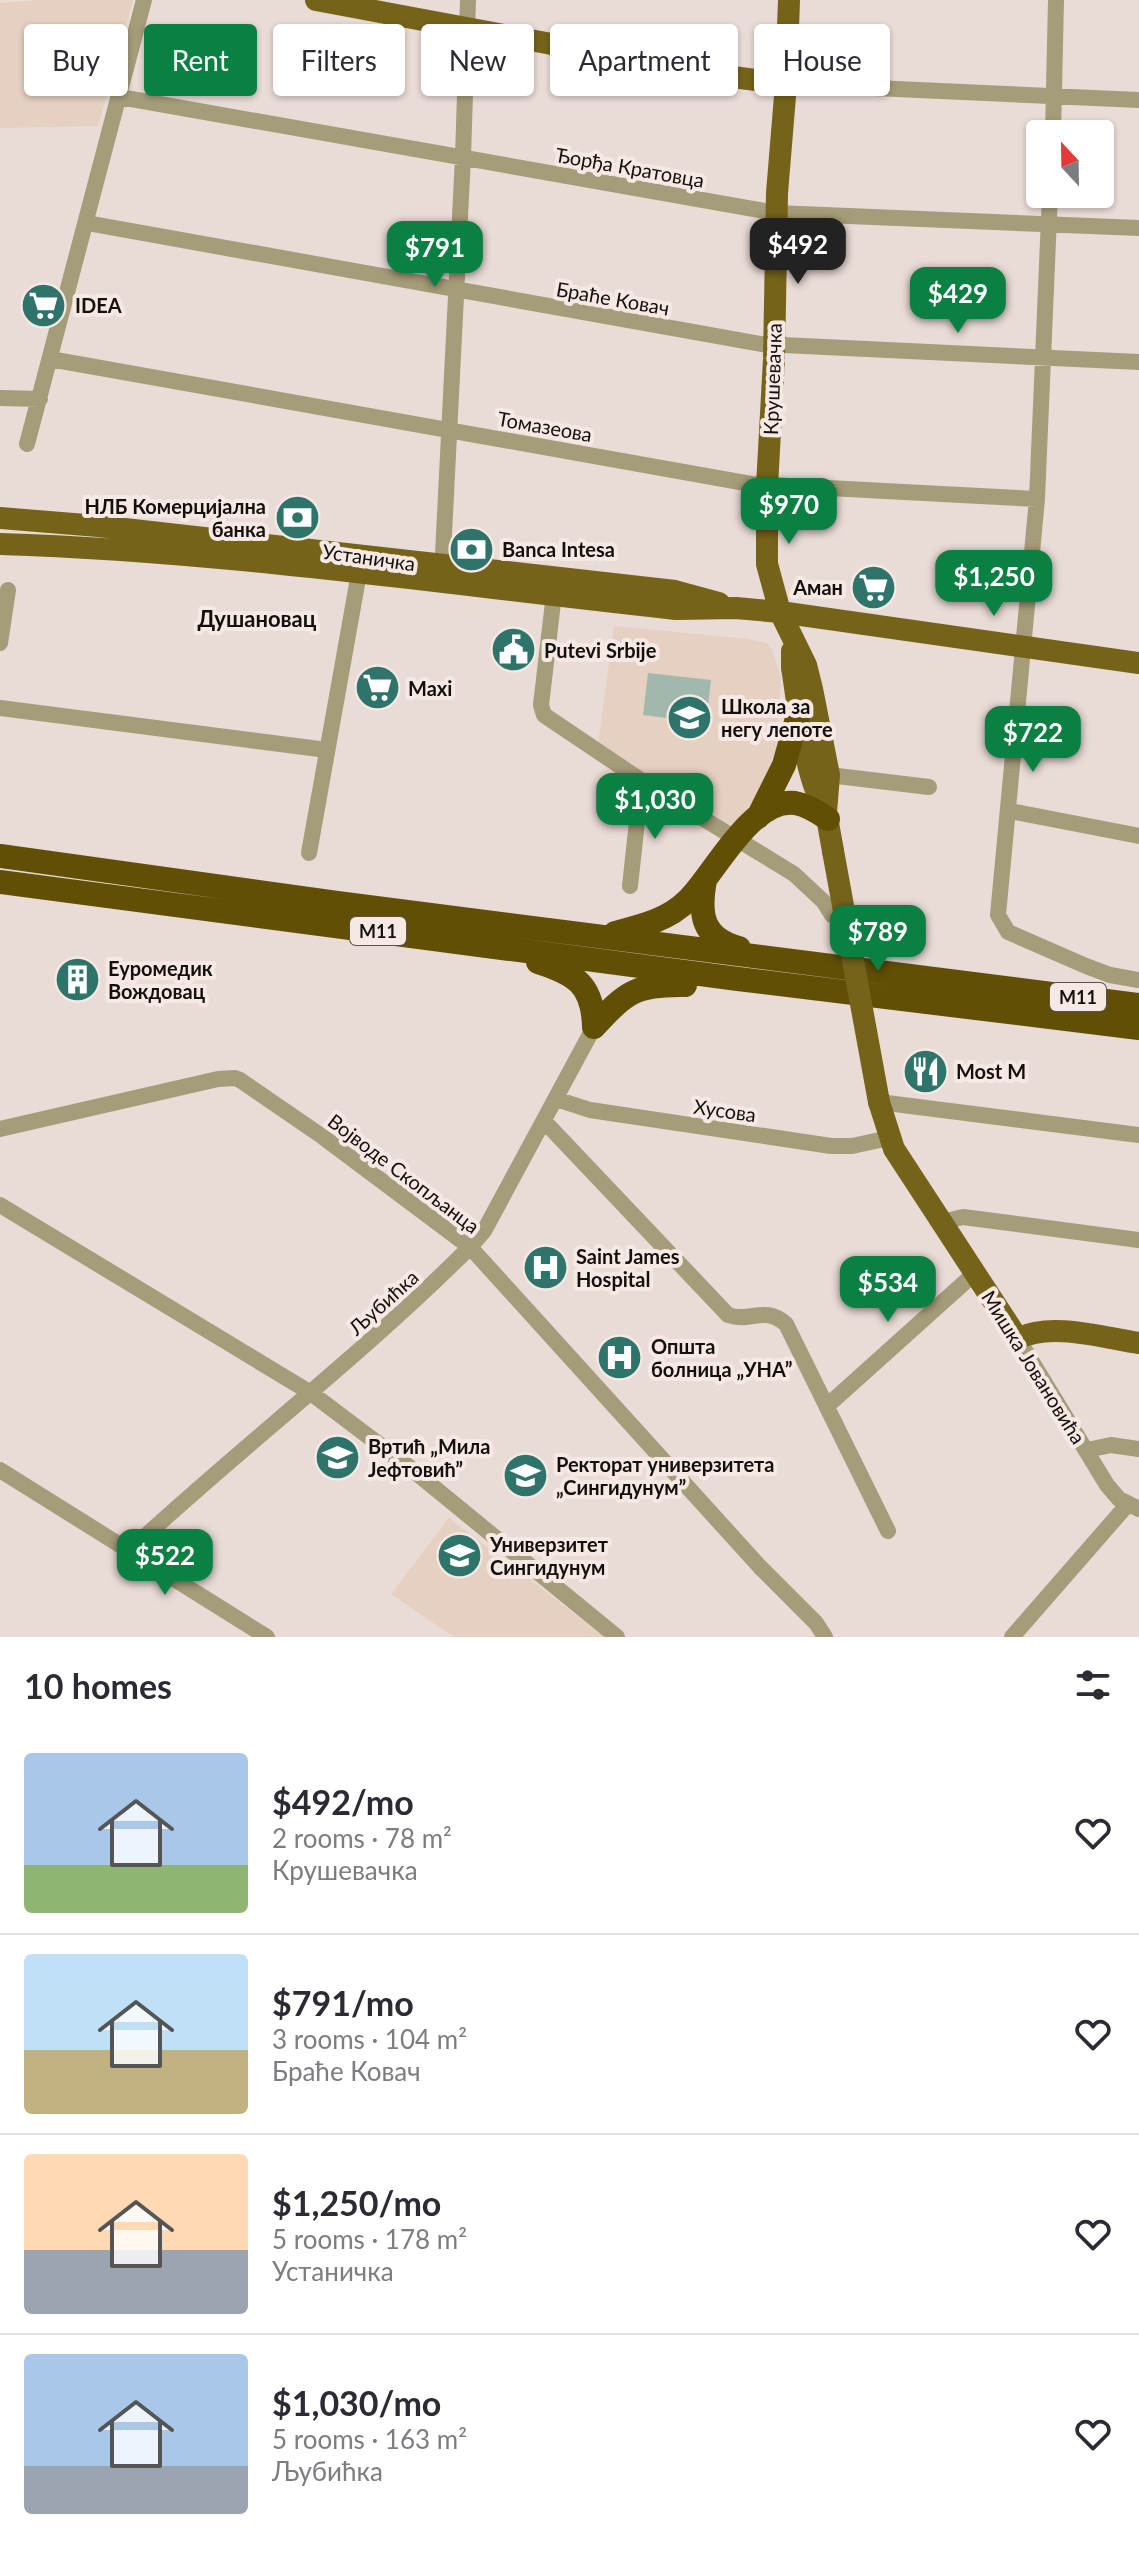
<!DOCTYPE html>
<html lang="en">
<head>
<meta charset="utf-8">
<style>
	:root { --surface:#fff; --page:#f7f7f7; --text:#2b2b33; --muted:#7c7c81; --line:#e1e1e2; --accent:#0b8043 }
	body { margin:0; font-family:Lato,sans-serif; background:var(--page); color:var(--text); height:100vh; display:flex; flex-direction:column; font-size:30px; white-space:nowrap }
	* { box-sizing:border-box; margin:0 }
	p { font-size:26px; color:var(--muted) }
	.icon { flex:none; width:44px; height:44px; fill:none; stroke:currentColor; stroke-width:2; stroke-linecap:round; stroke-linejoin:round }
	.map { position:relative; height:1637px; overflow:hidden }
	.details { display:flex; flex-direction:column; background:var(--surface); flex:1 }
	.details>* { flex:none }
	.banner { position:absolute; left:24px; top:24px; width:1092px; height:72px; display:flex; gap:16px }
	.needle { width:52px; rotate:338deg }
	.tools { position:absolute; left:1026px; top:120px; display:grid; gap:16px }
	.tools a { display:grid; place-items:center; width:88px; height:88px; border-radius:8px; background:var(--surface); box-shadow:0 2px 6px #0004; font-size:40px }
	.price { position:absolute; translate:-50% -68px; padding:0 18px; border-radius:16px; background:var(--accent); color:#fff; font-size:26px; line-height:52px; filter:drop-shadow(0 2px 4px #0008) }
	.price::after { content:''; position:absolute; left:50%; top:48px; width:24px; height:18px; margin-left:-12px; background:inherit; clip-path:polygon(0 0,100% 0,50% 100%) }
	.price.selected { background:#222; color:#fff }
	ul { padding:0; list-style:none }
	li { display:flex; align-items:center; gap:24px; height:200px; padding:0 24px }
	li+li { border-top:2px solid var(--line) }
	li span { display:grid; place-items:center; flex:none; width:224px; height:160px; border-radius:8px; color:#555 }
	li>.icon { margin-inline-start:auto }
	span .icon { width:96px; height:96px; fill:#fffc; stroke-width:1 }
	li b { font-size:34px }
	h2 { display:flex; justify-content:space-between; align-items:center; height:96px; padding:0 24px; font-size:34px }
	.tag { padding:0 28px; border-radius:8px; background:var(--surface); box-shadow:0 2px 6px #0004; font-size:28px; line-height:72px }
	.tag.selected { background:var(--accent); color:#fff }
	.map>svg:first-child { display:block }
	.education { fill:#e5d0c2 }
	.green { fill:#a1b9ac }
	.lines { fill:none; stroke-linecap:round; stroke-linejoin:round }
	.minor { stroke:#a59c79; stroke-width:16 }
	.major { stroke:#75631a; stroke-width:22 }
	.highway { stroke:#604f05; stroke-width:24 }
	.major-bridge { stroke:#75631a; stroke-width:22 }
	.labels { text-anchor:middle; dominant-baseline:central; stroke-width:8; stroke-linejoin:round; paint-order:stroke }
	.shield { fill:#f6e8e3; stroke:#58514e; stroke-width:2 }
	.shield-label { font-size:18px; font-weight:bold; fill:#14100e }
	.street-label { font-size:20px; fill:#14100e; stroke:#f6e8e3 }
	.poi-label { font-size:20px; font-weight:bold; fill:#14100e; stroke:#f6e8e3; text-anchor:start }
	.neighbourhood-label { font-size:22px; font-weight:bold; fill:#14100e; stroke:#f6e8e3 }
</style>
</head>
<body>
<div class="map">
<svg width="1139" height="1637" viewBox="0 0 1139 1637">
	<rect width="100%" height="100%" fill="#e9dbd6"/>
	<path class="education" d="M40 0H133L98 126 0 128V3Z
		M614 626 748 639 767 643 772 650 781 677 776 750 754 799 732 826 598 745Z
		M449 1518 545 1591 604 1637H454L391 1594Z"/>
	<path class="green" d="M648 673 711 680 706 723 643 715Z"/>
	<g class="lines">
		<path class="minor" d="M786 84 1139 100
			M120 97 776 213 1139 228
			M1053 134 1056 0
			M1050 194 1037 499 998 915 1008 932 1086 966 1110 975 1139 980
			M87 223 761 344 1139 362
			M50 359 751 484 1037 499
			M0 398 40 399
			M27 444 144 0
			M442 574 463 157 468 0
			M555 585 541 705 544 715 648 785 794 874 824 902 832 915
			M0 643 8 590
			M0 708 327 750
			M829 775 929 787
			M1010 811 1139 836
			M309 853 359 573
			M630 886 639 803 648 785
			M556 1099 590 1110 831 1146H852L889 1138
			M887 1103 1139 1135
			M544 1121 728 1315C751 1323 764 1305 786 1324L888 1531
			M0 1129 218 1079 235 1078 240 1080 323 1137 470 1247 760 1567 816 1623 825 1637
			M0 1205 311 1393 409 1467 617 1637
			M942 1222 963 1217 1139 1240
			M1018 1339 1107 1485 1119 1499 1139 1509
			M827 1406 975 1273
			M1087 1450 1111 1445 1139 1449
			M0 1470 267 1637
			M129 1551C241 1447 362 1355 470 1247L484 1231 594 1027
			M1012 1637 1128 1504"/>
		<path class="major" d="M316 0 718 75 786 84
			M789 0 786 84 777 193 774 359 767 486V564L780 612 806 665 812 689 829 775 826 812 833 851
			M0 518 98 526 675 591 719 603
			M0 544C227 551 451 585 676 609L736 608 780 612 1139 663
			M792 651V668C799 709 804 777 826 811
			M879 1102 894 1149 1018 1339C1048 1321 1105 1338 1139 1343"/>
		<path class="highway" d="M758 817 784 765 799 711
			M0 856 337 903 1139 1005
			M705 880C699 913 701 938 739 948
			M0 882 738 979 1139 1028
			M615 933C642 926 668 920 688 900 714 875 751 797 795 803 807 805 818 812 828 819
			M538 962C576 974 593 985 594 1027
			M594 1027C626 992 636 984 685 985"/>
		<path class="major-bridge" d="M833 851 879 1102"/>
	</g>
	<defs>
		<symbol id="supermarket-disc" viewBox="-11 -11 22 22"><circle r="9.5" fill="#2e746b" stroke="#f6e8e3"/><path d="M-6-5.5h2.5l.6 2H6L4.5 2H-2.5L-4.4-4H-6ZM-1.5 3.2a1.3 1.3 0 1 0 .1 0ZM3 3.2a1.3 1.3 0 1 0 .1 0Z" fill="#fff"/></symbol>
		<symbol id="bank-disc" viewBox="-11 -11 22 22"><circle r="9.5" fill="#2e746b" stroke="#f6e8e3"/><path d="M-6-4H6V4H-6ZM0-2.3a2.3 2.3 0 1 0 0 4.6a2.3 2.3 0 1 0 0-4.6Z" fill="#fff"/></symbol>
		<symbol id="civic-disc" viewBox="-11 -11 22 22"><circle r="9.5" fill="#2e746b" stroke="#f6e8e3"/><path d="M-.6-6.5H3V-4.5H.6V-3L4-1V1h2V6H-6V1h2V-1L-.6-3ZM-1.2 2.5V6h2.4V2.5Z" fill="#fff"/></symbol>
		<symbol id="school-disc" viewBox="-11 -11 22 22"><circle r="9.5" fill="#2e746b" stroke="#f6e8e3"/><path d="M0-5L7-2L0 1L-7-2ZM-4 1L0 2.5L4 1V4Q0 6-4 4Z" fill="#fff"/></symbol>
		<symbol id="building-disc" viewBox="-11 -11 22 22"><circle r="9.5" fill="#2e746b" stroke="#f6e8e3"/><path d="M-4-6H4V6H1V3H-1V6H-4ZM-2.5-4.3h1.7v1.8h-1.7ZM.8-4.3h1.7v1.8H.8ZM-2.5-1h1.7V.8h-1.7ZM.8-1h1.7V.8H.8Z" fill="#fff"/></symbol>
		<symbol id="restaurant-disc" viewBox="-11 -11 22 22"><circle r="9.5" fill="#2e746b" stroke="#f6e8e3"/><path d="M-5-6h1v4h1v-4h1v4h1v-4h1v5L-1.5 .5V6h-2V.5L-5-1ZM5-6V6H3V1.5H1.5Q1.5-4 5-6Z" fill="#fff"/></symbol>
		<symbol id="hospital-disc" viewBox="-11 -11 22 22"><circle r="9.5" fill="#2e746b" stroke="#f6e8e3"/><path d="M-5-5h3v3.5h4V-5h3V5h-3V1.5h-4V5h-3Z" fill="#fff"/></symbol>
		<symbol id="university-disc" viewBox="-11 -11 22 22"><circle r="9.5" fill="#2e746b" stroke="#f6e8e3"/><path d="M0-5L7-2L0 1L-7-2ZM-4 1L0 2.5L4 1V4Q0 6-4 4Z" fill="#fff"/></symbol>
	</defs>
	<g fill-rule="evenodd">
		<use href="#supermarket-disc" x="18" y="280" width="51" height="51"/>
		<use href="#bank-disc" x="272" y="492" width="51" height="51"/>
		<use href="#bank-disc" x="446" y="524" width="51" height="51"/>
		<use href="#supermarket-disc" x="848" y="562" width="51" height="51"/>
		<use href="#civic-disc" x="488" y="624" width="51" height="51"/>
		<use href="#supermarket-disc" x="352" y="662" width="51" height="51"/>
		<use href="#school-disc" x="664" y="692" width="51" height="51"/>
		<use href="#building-disc" x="52" y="954" width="51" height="51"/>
		<use href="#restaurant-disc" x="900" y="1046" width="51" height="51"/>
		<use href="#hospital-disc" x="520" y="1242" width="51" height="51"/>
		<use href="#hospital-disc" x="594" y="1332" width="51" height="51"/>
		<use href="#school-disc" x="312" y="1432" width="51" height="51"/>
		<use href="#university-disc" x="500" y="1450" width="51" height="51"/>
		<use href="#university-disc" x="434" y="1530" width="51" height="51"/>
	</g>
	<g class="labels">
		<g class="shield">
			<rect x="350" y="917" width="56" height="28" rx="6"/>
			<rect x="1050" y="983" width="56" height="28" rx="6"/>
		</g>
		<g class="shield-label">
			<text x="378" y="931">M11</text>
			<text x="1078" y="997">M11</text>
		</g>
		<g class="street-label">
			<text transform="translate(630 167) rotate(10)">Ђорђа Кратовца</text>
			<text transform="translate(613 298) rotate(10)">Браће Ковач</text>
			<text transform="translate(772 379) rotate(-88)">Крушевачка</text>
			<text transform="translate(545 426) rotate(10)">Томазеова</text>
			<text transform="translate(369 557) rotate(8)">Устаничка</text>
			<text transform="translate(725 1110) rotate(8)">Хусова</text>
			<text transform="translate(404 1173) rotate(37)">Војводе Скопљанца</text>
			<text transform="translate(383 1302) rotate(-42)">Љубићка</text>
			<text transform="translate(1034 1367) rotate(58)">Мишка Јовановића</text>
		</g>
		<g class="poi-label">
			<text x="75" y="305">IDEA</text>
			<text x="266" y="506" text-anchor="end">НЛБ Комерцијална<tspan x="266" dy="23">банка</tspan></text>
			<text x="502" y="549">Banca Intesa</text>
			<text x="843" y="587" text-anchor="end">Аман</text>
			<text x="544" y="650">Putevi Srbije</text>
			<text x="408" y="688">Maxi</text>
			<text x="721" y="706">Школа за<tspan x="721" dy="23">негу лепоте</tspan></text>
			<text x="108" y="968">Еуромедик<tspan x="108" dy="23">Вождовац</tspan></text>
			<text x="956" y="1071">Most M</text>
			<text x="576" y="1256">Saint James<tspan x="576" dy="23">Hospital</tspan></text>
			<text x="651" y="1346">Општа<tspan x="651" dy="23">болница „УНА”</tspan></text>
			<text x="368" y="1446">Вртић „Мила<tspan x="368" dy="23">Јефтовић”</tspan></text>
			<text x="556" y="1464">Ректорат универзитета<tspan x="556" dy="23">„Сингидунум”</tspan></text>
			<text x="490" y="1544">Универзитет<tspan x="490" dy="23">Сингидунум</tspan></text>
		</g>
		<g class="neighbourhood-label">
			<text x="257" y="618">Душановац</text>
		</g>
	</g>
</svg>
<div class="tools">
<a><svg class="needle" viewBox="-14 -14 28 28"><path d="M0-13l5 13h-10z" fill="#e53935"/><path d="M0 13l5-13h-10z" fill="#7c7c81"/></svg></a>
</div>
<b class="price selected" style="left:798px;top:286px">$492</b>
<b class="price" style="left:435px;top:289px">$791</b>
<b class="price" style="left:958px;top:335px">$429</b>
<b class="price" style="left:789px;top:546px">$970</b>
<b class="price" style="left:994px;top:618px">$1,250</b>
<b class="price" style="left:1033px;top:774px">$722</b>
<b class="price" style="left:655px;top:841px">$1,030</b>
<b class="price" style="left:878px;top:973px">$789</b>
<b class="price" style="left:888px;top:1324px">$534</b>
<b class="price" style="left:165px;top:1597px">$522</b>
<div class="banner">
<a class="tag">Buy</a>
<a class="tag selected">Rent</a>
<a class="tag">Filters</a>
<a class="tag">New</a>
<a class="tag">Apartment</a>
<a class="tag">House</a>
</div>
</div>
<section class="details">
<h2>10 homes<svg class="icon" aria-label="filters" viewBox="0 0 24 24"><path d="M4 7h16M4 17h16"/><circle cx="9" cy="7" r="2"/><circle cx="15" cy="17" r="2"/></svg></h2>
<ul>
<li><span style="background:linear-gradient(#a9c7e8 70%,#8fb573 0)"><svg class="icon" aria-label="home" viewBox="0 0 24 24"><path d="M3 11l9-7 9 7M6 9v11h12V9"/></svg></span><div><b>$492/mo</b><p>2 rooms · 78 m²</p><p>Крушевачка</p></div><svg class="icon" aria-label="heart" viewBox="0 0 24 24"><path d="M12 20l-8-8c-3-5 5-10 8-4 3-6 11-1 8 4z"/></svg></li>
<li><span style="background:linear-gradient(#bfe0f5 60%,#c2b280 0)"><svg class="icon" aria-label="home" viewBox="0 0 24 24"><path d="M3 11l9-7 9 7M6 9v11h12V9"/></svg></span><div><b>$791/mo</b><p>3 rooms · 104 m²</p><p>Браће Ковач</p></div><svg class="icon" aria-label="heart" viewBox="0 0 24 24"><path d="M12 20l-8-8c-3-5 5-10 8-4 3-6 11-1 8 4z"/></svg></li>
<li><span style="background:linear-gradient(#ffd9b3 60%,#9aa5b1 0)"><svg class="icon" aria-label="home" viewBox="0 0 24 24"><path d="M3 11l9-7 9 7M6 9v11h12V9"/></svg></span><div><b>$1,250/mo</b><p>5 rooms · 178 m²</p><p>Устаничка</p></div><svg class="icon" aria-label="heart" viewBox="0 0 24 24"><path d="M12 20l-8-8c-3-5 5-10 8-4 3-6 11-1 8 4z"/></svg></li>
<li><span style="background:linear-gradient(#a9c7e8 70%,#9aa5b1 0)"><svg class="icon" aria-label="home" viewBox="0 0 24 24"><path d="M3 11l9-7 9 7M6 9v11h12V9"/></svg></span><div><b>$1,030/mo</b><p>5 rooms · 163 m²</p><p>Љубићка</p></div><svg class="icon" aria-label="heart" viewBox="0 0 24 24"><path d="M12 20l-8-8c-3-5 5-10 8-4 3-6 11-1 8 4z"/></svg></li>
</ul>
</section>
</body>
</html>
